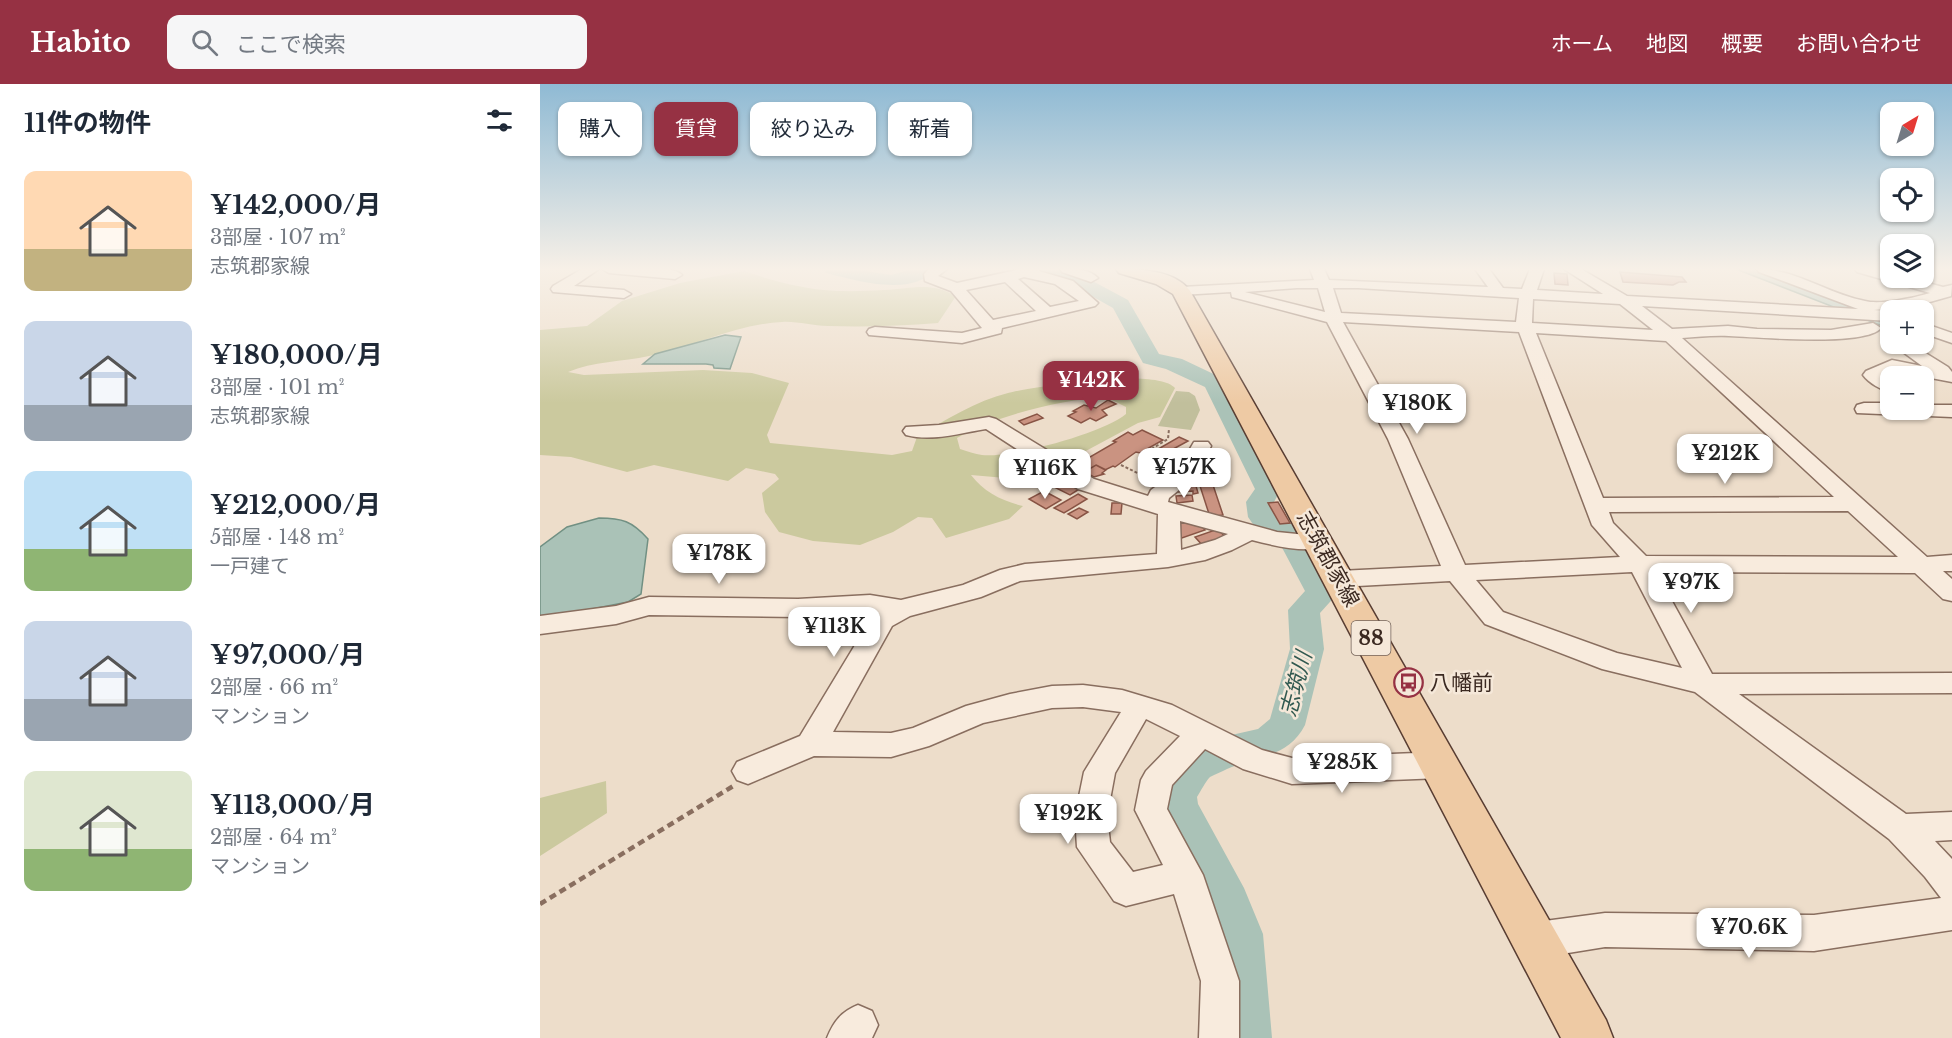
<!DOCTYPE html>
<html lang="ja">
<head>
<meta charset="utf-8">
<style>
	:root { --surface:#fff; --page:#f6f6f7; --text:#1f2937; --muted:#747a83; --accent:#963143 }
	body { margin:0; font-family:"Libre Baskerville","Noto Sans JP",serif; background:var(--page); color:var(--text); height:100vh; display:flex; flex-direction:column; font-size:22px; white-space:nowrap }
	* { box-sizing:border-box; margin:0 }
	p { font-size:20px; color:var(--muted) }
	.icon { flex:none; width:33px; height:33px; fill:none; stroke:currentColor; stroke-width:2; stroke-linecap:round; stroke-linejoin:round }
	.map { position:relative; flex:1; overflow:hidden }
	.drawer { display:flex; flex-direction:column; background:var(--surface); width:540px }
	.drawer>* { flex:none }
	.hud { position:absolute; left:18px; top:18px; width:570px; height:54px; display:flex; gap:12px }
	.needle { width:39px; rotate:38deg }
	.buttons { position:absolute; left:1340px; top:18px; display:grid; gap:12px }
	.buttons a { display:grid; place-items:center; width:54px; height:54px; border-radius:12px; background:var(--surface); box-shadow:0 2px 4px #0004; font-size:30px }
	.price { position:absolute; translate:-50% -51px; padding:0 14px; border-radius:12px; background:#fff; color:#222; font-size:20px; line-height:39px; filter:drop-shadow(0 2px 3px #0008) }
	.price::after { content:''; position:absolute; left:50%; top:36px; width:18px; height:14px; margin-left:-9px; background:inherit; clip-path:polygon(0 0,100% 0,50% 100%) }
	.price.on { background:var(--accent); color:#fff }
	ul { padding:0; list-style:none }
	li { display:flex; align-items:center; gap:18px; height:150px; padding:0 24px }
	li span { display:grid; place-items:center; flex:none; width:168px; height:120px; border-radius:12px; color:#555 }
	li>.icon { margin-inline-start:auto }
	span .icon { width:72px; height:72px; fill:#fffc; stroke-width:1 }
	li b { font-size:26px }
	h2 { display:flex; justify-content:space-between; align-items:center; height:72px; padding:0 24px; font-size:26px }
	.chip { padding:0 21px; border-radius:12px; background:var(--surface); box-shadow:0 2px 4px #0004; font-size:21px; line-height:54px }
	.chip.on { background:var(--accent); color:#fff }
	header { display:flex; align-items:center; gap:36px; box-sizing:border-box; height:84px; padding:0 30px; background:var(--accent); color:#fff }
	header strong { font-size:28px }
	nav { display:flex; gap:33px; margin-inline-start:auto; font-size:21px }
	.search { width:420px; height:54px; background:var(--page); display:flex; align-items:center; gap:15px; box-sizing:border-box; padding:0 21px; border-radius:12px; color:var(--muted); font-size:22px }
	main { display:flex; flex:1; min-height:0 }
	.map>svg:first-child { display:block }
	.green { fill:#cbc99e; fill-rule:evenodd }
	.cemetery { fill:#c1bf9c }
	.water { fill:#aac2b7; stroke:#719083; stroke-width:1.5 }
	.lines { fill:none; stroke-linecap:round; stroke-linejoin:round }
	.river { fill:#aac2b7; fill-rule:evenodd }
	.building { fill:#ca9381; stroke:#885445; stroke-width:1.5 }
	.minor-casing { stroke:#896e5f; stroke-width:3 }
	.major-casing { stroke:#583d32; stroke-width:3 }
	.path-far1 { stroke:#896e5f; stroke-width:2; stroke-dasharray:3 2; stroke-linecap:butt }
	.path { stroke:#896e5f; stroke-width:4.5; stroke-dasharray:7 4.5; stroke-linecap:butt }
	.minor { fill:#f8ebdd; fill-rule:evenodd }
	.major { fill:#eecaa4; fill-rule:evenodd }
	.labels { text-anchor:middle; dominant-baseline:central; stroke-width:5; stroke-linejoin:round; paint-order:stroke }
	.shield { fill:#f5e8d9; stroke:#736258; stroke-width:1.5 }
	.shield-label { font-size:20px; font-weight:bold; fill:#3b2921 }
	.street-label { font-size:21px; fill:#3b2921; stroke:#f5e8d9 }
	.poi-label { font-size:21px; fill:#3b2921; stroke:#f5e8d9; text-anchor:start }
	.water-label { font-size:22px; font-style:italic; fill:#315950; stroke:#f5e8d9 }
</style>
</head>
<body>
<header>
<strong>Habito</strong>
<div class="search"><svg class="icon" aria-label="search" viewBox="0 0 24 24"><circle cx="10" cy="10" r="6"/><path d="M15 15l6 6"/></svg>ここで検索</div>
<nav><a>ホーム</a><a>地図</a><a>概要</a><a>お問い合わせ</a></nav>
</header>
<main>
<section class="drawer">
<h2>11件の物件<svg class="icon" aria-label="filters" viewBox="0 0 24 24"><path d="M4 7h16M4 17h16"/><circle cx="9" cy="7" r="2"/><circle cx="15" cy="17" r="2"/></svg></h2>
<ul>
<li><span style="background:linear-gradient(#ffd9b3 65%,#c2b280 0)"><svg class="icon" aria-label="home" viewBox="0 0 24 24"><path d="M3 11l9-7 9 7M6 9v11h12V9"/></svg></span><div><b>¥142,000/月</b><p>3部屋 · 107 m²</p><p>志筑郡家線</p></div></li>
<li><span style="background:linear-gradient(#c9d6e8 70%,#9aa5b1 0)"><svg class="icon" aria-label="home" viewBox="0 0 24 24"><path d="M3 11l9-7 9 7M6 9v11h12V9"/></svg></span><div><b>¥180,000/月</b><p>3部屋 · 101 m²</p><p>志筑郡家線</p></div></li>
<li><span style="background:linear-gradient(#bfe0f5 65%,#8fb573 0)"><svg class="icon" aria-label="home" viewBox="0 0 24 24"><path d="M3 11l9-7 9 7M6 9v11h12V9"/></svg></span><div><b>¥212,000/月</b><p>5部屋 · 148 m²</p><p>一戸建て</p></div></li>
<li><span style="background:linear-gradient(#c9d6e8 65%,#9aa5b1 0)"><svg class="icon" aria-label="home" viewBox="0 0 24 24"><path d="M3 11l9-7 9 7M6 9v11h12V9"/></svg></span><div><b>¥97,000/月</b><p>2部屋 · 66 m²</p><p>マンション</p></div></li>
<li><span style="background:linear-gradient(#dfe7d0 65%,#8fb573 0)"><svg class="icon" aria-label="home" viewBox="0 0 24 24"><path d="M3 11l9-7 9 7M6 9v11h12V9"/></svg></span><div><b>¥113,000/月</b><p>2部屋 · 64 m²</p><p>マンション</p></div></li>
</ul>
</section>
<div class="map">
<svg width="1412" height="954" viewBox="0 0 1412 954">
	<rect width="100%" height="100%" fill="#edddca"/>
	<path class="green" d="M204 187C230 196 256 203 284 206 304 208 325 207 344 206 373 205 389 197 416 212L398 239C361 242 325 243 288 242 272 242 257 237 242 238 197 240 153 263 109 272 82 278 53 277 28 288L44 291 163 286 212 289 249 299 227 351 230 359 352 371 372 367 377 353C405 336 436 317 468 309 497 302 617 283 635 304L620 333 598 339 501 391 477 395 431 391C444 408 462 417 483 422L469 435 406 454 392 434 378 433 353 448 320 461 273 457 239 448 225 428 222 409 239 395 235 390 206 384 188 397 114 381 87 388 31 373 0 371V246L47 242 82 217 140 199ZM568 314 586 323V330C563 349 473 374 442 371 435 370 427 367 420 365L417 354C453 333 526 313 568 314Z
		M66 697 67 729 0 772V714Z"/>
	<path class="cemetery" d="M636 307 649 308 655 312 660 326 651 346 618 342Z"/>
	<path class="water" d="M1196 185H1216L1350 237V245Z
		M185 251 201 253 190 285 174 284 173 281 166 280H103L115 270Z
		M59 434C82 434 92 437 108 455L101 510 88 518 0 535V463L27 443Z"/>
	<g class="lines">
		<path class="river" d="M283 185H313L351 191 372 185H395C373 214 314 196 286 189Z
			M480 185H530L588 216 619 270 642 275 682 294 741 405 734 418 735 431 758 444 798 509 780 529 784 565 765 641C748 674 718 671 687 685 682 688 675 690 670 693 665 698 661 707 657 713L658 720 704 804 723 850 732 954H682L677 850 668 824 618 722 617 710 623 698 643 671 687 652 718 645 730 635 750 565 748 526 765 507 738 456 715 443 708 433 706 418 715 405 665 303 626 285 603 279 573 224 520 194 483 189Z"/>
	</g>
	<path class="building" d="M1080 188 1142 193 1146 198H1139L1133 201 1083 198Z
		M1014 189 1027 190 1028 201 1015 200Z
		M568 316 576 320 562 326 567 331 556 337 550 334 541 339 528 332 536 328 533 327 544 321 556 324Z
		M497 330 503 334 484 341 479 337Z
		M602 346 623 356 600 369 596 368 575 383 573 382 565 386 556 381 544 388 529 380 540 374 545 376 576 358 573 357 588 348 593 351Z
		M639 353 648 357 635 364 639 366 633 370 629 368 622 372 613 368Z
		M556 381 566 386 562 389 564 390 554 393 544 388Z
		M669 384 674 399 661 400 656 386Z
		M525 396 541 404 530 411 514 403Z
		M652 399 653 402H656L658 409 653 410V407L638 408 637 403 640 400Z
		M673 401 683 431 670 433 660 402Z
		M504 407 521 416 506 425 489 415Z
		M538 410 547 415 524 429 514 424Z
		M652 411 653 417 637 419 636 412Z
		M738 418 750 439 740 440 728 419Z
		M572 419H582L581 430H571Z
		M539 424 548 428 537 435 528 430Z
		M644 436 660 440 665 446 636 456 634 439Z
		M678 445 686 454 663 462 655 453Z"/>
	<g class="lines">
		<defs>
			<path id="minor" d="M42 185H59L34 202 84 206 91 210 84 214 13 208 11 205 13 202Z
				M62 185C78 185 132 180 142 191L135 195 69 189Z
				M389 185H407L398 192 417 199 481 185H500L499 187 533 197 558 219 555 222 462 244 461 249 422 259 329 251 327 248 329 245 335 243 422 249 442 244 411 207 385 197 384 190ZM484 193 515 200 539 217 510 223 478 195ZM465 198 496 227 453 236 426 206Z
				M520 185C533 185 548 184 558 194L551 198 522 188Z
				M770 185H784L789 196 948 203 935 185H949L963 204 982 205 990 185H1004L997 206 1063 210 1024 185H1041L1087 212 1318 225 1219 188 1217 185C1257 185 1287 210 1325 217 1340 221 1374 214 1390 209L1317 188 1315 185H1339L1350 188V194H1369L1403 203 1412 201 1411 212 1372 223 1334 226 1350 227V237L1102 222 1132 245 1188 242 1217 245 1291 246 1333 239 1341 244C1326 263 1215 253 1189 252 1174 251 1158 253 1142 254L1387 473 1412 471V487H1403L1412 495V517L1403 515 1375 489 1116 488 1172 590 1412 589V609L1199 610 1366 730 1412 728V756L1395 757 1412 775V846L1274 867 1065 863 997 874 984 869 979 856 984 843 997 838 1065 829 1274 831 1401 814 1385 793 1349 755 1155 608 1062 585 945 540 910 497 799 503 790 501 787 495 790 489 799 487 901 482 848 355 787 238 692 213 691 208 641 211 634 207 641 203 774 196ZM757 204H778L785 228 705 208ZM793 204H818L979 214 976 238 801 229ZM993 215 1080 220 1113 246 992 239ZM803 238 979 248 1052 441 1080 473 925 481 868 355ZM996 249 1126 257 1294 413 1063 414ZM1308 427 1358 473 1106 472 1073 439 1069 428ZM1092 488 1142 584 1077 569 963 528 936 496Z
				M1383 239 1412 249V259L1383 249Z
				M1352 260H1371L1408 283 1412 288V298L1354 287 1345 291 1350 295V308C1341 306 1329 299 1323 291L1326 287 1352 276 1382 282Z
				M1324 319H1350V326H1383V321H1412V333L1317 329 1315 325 1317 321Z
				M449 333 456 335 554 395 608 412 611 406 637 387 654 358H668L671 362 654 394 629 414 628 418 737 448 787 453 791 458 787 463C764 469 735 462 712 456L692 466 665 476 628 483 480 497 441 513 370 532 352 542 293 648 351 649 373 644 426 622 470 610 512 602 543 601 582 606 632 621 722 666 752 674 901 668 912 672 916 681 912 690 901 694 752 700 703 685 665 665 632 701 627 725 663 791 699 897V954H659L661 897 634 810 586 822 574 817 537 763 535 732 544 688 581 628 543 623 512 624 443 639 389 662 351 673 274 672 208 700 197 696 192 687 197 678 260 652 335 528 258 533 109 531 76 540 0 550V532L76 522 109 513 258 515 330 511 361 516 423 501 460 486 485 480 617 470 618 430 538 405 446 345C420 349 392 358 366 351L363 347 366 343 399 341ZM640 437 688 450 675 456 641 466ZM606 635 640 652 606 687 601 696 595 726 623 781 593 788 570 758 567 732 575 689Z
				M318 921 332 927 338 941 332 954H287C294 937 301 928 318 921Z"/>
			<path id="major" d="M576 185C600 185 635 186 650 207L1066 936 1073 954H1021L633 210 616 200 579 189Z"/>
		</defs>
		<use href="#minor" class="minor-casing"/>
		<use href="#major" class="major-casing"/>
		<path class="path-far1" d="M603 370 628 355 629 345
			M581 381 612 396"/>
		<path class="path" d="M0 820 195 701"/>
		<use href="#minor" class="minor"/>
		<use href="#major" class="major"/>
	</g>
	<linearGradient id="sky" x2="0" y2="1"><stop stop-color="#8fbad4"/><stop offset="0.58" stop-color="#f7f0e7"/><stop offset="1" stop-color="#f7f0e7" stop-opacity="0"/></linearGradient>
	<rect width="1412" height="319" fill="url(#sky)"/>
	<defs>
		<symbol id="bus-ring" viewBox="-11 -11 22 22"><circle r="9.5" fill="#f5e8d9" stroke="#963143" stroke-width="1.5"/><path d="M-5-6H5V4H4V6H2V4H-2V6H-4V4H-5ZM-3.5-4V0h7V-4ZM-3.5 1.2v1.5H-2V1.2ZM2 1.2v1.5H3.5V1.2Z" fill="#963143"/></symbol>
	</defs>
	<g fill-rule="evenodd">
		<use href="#bus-ring" x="852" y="582" width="33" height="33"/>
	</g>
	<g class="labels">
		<rect class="shield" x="811.5" y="537" width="39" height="34" rx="4.5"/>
		<g class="shield-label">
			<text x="831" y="554">88</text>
		</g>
		<g class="street-label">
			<text transform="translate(788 475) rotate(61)">志筑郡家線</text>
		</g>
		<g class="poi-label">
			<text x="890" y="599">八幡前</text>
		</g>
		<g class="water-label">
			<text transform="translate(756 600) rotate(-75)">志筑川</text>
		</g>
	</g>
</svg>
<div class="buttons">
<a><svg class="needle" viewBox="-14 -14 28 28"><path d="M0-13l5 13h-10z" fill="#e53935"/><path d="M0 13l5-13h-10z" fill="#747a83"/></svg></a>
<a><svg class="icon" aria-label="locate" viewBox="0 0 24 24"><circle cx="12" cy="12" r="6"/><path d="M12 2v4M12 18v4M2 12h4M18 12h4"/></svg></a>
<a><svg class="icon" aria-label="layers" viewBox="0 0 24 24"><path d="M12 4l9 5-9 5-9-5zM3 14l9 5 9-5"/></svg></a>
<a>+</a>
<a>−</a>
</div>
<b class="price on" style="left:551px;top:328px">¥142K</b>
<b class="price" style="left:877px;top:351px">¥180K</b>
<b class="price" style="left:1185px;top:401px">¥212K</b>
<b class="price" style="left:644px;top:415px">¥157K</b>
<b class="price" style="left:505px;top:416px">¥116K</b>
<b class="price" style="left:179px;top:501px">¥178K</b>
<b class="price" style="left:1151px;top:530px">¥97K</b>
<b class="price" style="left:294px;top:574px">¥113K</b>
<b class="price" style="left:802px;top:710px">¥285K</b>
<b class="price" style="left:528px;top:761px">¥192K</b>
<b class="price" style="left:1209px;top:875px">¥70.6K</b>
<div class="hud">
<a class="chip">購入</a>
<a class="chip on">賃貸</a>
<a class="chip">絞り込み</a>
<a class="chip">新着</a>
</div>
</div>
</main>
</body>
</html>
